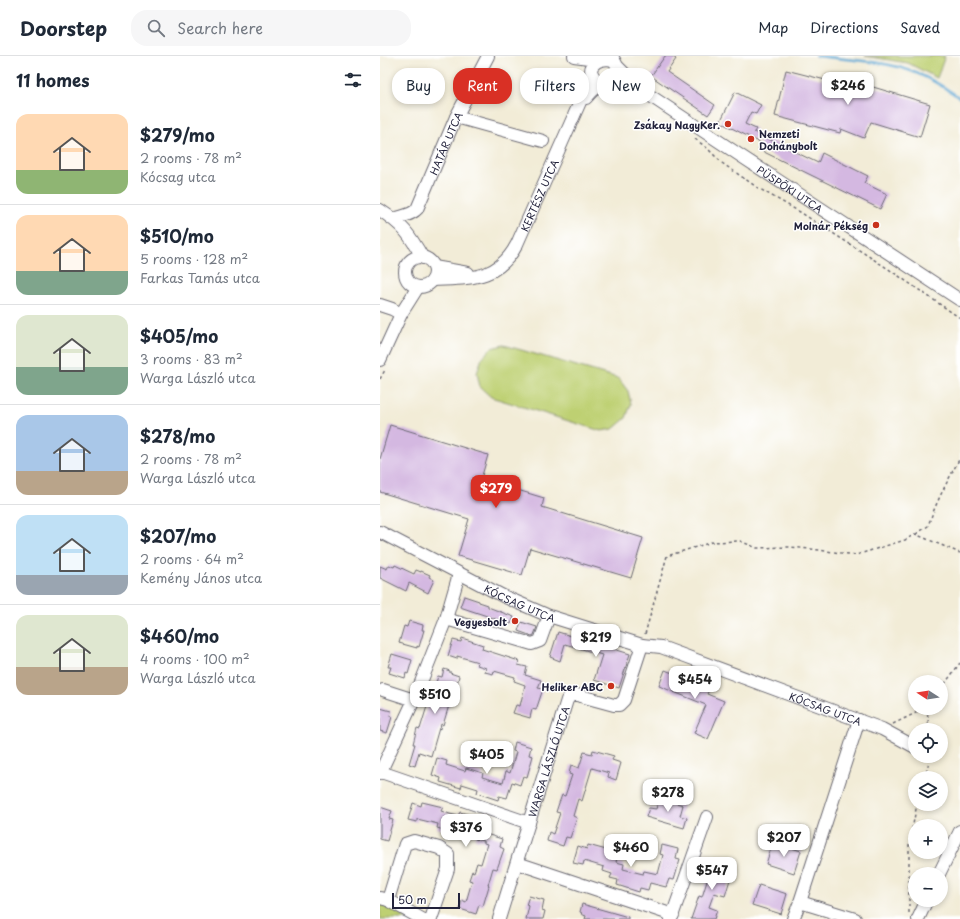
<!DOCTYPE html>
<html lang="en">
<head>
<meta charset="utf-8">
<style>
	:root { --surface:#fff; --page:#f6f6f7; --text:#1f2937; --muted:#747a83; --line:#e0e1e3; --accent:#d93025 }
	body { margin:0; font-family:"Playpen Sans",sans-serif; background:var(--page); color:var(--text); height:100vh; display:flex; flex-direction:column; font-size:15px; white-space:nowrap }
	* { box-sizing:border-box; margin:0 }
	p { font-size:13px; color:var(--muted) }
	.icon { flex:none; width:22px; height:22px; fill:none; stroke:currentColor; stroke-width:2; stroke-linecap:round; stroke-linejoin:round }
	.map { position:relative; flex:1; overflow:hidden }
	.details { display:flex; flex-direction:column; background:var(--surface); width:380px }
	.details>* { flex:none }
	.hud { position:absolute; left:12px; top:12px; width:380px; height:36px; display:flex; gap:8px }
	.needle { width:26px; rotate:282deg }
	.tools { position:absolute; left:528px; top:619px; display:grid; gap:8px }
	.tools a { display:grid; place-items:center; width:40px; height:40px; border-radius:50%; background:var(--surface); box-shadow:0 2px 6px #0003; font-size:20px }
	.scale { position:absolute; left:12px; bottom:10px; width:68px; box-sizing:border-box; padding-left:4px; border:2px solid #22223b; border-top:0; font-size:11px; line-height:14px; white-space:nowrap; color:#22223b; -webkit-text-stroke:3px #fff; paint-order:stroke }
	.price { position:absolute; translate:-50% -34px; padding:0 9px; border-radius:8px; background:#fff; color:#222; font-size:13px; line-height:26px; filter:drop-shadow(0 1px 2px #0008) }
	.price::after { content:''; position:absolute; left:50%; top:24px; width:12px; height:9px; margin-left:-6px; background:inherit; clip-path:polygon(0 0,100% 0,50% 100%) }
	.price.selected { background:var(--accent); color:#fff }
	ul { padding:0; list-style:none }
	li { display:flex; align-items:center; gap:12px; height:100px; padding:0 16px }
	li+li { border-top:1px solid var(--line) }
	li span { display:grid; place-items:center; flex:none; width:112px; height:80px; border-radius:12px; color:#555 }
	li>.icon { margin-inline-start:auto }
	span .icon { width:48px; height:48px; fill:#fffc; stroke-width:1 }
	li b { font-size:17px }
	h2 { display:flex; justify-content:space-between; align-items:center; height:48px; padding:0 16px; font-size:17px }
	.pill { padding:0 14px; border-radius:16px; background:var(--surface); box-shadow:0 2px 6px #0003; font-size:14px; line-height:36px }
	.pill.selected { background:var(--accent); color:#fff }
	header { display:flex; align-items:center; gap:24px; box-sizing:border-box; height:56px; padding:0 20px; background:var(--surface); border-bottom:1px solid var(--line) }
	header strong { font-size:19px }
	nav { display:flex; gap:22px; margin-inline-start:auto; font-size:14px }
	.search { width:280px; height:36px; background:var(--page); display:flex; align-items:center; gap:10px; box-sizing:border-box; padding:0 14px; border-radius:16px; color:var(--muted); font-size:15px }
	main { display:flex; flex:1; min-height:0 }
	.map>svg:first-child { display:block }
	.green { fill:#bed072; stroke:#707956 }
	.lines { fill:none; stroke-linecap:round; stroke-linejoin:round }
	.stream { stroke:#5ba7d4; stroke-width:2.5 }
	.building { fill:#d4b8e1 }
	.minor-casing { stroke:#6b6972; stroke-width:14 }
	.path { stroke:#6b6972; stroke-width:1.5; stroke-dasharray:3 3; stroke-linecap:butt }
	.minor { stroke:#fff; stroke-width:12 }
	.poi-dot { fill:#c8321e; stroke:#fff; stroke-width:1.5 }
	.labels { text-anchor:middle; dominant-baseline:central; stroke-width:3; stroke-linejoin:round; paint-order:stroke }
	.poi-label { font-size:10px; font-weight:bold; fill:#22223b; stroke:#fff; text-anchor:end }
	.street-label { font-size:10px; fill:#22223b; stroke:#fff }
</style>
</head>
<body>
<header>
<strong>Doorstep</strong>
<div class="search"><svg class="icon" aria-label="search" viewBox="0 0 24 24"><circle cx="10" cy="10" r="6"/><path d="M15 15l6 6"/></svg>Search here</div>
<nav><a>Map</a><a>Directions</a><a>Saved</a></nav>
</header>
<main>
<section class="details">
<h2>11 homes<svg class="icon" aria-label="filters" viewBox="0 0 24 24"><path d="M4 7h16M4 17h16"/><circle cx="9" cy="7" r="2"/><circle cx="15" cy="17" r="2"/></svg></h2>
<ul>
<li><span style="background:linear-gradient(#ffd9b3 70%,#8fb573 0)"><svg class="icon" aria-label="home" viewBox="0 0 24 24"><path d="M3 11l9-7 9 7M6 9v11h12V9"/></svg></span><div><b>$279/mo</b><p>2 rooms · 78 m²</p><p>Kócsag utca</p></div></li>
<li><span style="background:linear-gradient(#ffd9b3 70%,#7fa58c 0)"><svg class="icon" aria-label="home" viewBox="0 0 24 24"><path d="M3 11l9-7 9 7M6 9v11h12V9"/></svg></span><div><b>$510/mo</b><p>5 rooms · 128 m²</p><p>Farkas Tamás utca</p></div></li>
<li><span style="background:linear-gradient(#dfe7d0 65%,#7fa58c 0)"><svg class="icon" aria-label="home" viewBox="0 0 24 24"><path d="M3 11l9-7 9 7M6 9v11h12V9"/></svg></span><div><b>$405/mo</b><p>3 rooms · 83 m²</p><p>Warga László utca</p></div></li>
<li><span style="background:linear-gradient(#a9c7e8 70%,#b9a48a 0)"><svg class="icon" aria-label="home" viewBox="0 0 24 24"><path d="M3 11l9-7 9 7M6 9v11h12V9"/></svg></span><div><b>$278/mo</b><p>2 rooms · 78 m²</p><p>Warga László utca</p></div></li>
<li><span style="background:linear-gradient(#bfe0f5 75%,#9aa5b1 0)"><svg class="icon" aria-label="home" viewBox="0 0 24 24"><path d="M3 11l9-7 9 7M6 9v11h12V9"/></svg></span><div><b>$207/mo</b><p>2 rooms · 64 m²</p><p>Kemény János utca</p></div></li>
<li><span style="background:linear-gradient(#dfe7d0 65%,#b9a48a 0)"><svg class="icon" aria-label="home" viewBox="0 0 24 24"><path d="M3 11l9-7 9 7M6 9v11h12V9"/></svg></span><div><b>$460/mo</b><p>4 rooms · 100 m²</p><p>Warga László utca</p></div></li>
</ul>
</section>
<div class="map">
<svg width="580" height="863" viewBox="0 0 580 863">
	<rect width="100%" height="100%" fill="#fff"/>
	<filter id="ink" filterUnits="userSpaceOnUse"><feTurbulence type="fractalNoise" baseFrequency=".025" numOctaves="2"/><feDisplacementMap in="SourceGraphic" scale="8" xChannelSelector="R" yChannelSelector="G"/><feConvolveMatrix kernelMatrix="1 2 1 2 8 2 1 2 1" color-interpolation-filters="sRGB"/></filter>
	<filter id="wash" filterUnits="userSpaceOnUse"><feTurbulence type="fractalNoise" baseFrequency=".012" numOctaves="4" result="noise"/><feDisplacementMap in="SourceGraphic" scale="16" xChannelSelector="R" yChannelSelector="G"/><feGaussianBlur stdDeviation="0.9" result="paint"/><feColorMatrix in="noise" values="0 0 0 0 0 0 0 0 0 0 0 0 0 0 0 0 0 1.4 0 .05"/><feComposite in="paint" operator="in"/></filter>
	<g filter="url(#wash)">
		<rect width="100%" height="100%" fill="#f2ecd7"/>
		<path class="green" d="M485 0H565L557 22 528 7Z
			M124 289 238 322 248 335 251 348 246 362 233 373 221 375 111 341 100 331 97 317 102 302 111 292Z
			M0 847 28 863H0Z"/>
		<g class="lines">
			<path class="stream" d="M436 0C464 3 499 5 525 13 545 19 563 30 580 42"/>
		</g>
		<g id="blocks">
			<path class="building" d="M285 0H292L296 3 287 16 335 49 328 59 271 20Z
				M406 14 481 33 483 28 550 48 540 81 491 66 484 82 461 73 460 77 395 60Z
				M355 36 381 49 376 58 371 56 365 68 376 73 374 76 438 107 442 97 488 120 484 127 507 138 500 153 378 93 381 87 340 66Z
				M10 369 108 399 101 423 164 442 162 451 263 482 251 522 150 492 142 519 78 500 89 463 0 436V403Z
				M9 509 14 511 15 509 34 518 36 514 41 516V515L50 519 49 521 54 524 48 537 29 527 26 535 0 522V510L7 513Z
				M84 540 99 545V546L108 549V551L134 561 131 568 80 551Z
				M29 565 43 569 42 574H44L39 591 37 590V592L19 587 24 570 27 571Z
				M141 566 157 571 154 579 152 580 138 575Z
				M178 576 250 598 239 632 214 624 222 599 185 588 180 605 170 601Z
				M82 582 103 589 102 593 139 605 138 609 147 611 145 619 161 624 158 632 163 633 156 654 152 653 150 662 133 657 136 649 140 650 145 629 134 625 135 621 114 615 113 618 105 616 106 612 97 609 98 606 77 600V603L68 600 73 584 81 586Z
				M12 598 32 604 28 618 26 617 25 622 9 617 11 611H8Z
				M64 613 70 615V617L79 620 74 642 72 641 71 647 70 646 63 669 61 668 60 673 59 672 51 700 39 696 35 710 29 708 35 688H33L37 672 40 673 48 647H50L58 620 62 621Z
				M285 614 330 632 327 638 344 645 328 683 314 677 326 649 279 630Z
				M0 652 11 655 10 660 12 661 7 677 0 675Z
				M135 686 151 691 149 699 153 700 147 721 143 720 140 729 132 726 127 742 119 740 118 744 97 737 98 733 82 728 81 732 60 726 61 722 52 719 57 702 67 705 66 709 85 715 86 712 103 717 102 721 123 727 126 715 130 717 136 696 133 695Z
				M213 694 234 700 232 704 241 707 236 724 228 721 229 717 212 712 202 745 198 743 193 760 197 762 190 782 186 781 183 790 167 785 169 776 173 778 180 757 176 756 179 747 182 739 185 740 192 719 189 718 191 709 199 712 204 696 212 698Z
				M279 742 303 749 300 760 307 762 304 772 266 761 269 752 276 753Z
				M42 746 63 751 61 755 70 758 78 760 80 756 100 762 99 766 109 769 106 778 122 783 120 791 124 793 117 813 113 812 108 829 109 830 103 850 99 849 96 858 80 853 82 844 86 846 92 825 89 824 92 815 94 816 97 807 101 808 107 788 104 787V785L95 783 96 779 75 773 74 777 57 772 58 768 37 763V766L28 764 33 747 41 750Z
				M0 751 12 755 9 763 13 764 7 785 0 783Z
				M393 786 421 795 414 817 386 808Z
				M208 789 230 795 228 800 237 802 236 806 244 808 243 813 263 818 264 815 278 818 283 799 280 798 282 789 298 793 296 803 300 804 294 824 289 823 286 831 270 827 268 834 260 832 259 836 237 829 238 824 230 822 232 818 223 815 224 811 204 805 203 809 193 807 198 790 207 793Z
				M334 803 344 806 342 813 352 817 345 840 334 837 329 851 337 854 334 863H311L319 840 322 841Z
				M379 829 407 838 401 858 372 849Z
				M149 840 164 844 162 854 165 855 163 863H146L149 850 146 849Z
				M202 848 248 861V863H205L206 860 201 858 202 857 200 856Z"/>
		</g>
	</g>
	<g filter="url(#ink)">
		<use href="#blocks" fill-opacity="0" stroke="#6b6972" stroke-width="1"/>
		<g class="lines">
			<defs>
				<g id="minor">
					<path d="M194 0 216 3"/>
					<path id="s1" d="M232 0 237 10 260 33 364 102 580 244"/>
					<path d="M218 25C202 13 217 0 233 4"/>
					<path d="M206 42C224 21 231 22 256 32"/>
					<path d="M76 61 163 85"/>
					<path d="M0 154C24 170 29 178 43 202"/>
					<path id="s2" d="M14 163C22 160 32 159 37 153L76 61 108 0"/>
					<circle cx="40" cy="216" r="15"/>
					<path d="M54 211 88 217"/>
					<path id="s3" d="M53 224C89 222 118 225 137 188L212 19"/>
					<path d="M0 249 12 253 21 258"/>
					<path d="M0 304 21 258 38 231"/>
					<path id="s4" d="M0 476 123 540 169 560 262 589 281 591 502 673 535 691"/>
					<path d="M66 563 152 588 160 585 169 560"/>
					<path d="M3 634 34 644"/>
					<path d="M1 716 149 767"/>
					<path d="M0 717 34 644 66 563 79 518"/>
					<path d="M137 807 293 859"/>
					<path d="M559 818 580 775"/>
					<path d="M0 842 8 844 42 863"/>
					<path d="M8 844 25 788 34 785 59 792 68 798V813L51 863"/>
					<path d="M420 846 475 863"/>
					<path id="s5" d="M119 863 187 644 191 639H197L234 649H239L244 644 262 589"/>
					<path d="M291 863 327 761"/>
					<path d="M413 863 420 846 479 664"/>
					<path d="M538 863 547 844"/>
				</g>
			</defs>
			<use href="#minor" class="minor-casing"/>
			<path class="path" d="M315 83 326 91 342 107 378 132 420 156 507 212 580 262
				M0 323 5 314
				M536 478 548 470C556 446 568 424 580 402
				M265 578 287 500 332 486 360 485 377 492 409 491 431 493 476 499 525 484 535 478 580 497
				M561 633 580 607
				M547 652 549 674
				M513 668 546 652
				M544 722 548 711 549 700
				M529 857V789L537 748"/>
			<use href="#minor" class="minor"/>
		</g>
	</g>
	<g class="poi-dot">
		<circle cx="348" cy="68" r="4"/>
		<circle cx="371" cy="83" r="4"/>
		<circle cx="496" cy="169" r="4"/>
		<circle cx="135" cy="565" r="4"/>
		<circle cx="231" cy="630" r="4"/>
	</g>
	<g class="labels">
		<g class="poi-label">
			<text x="340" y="68">Zsákay NagyKer.</text>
			<text x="379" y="77" text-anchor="start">Nemzeti<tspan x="379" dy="12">Dohánybolt</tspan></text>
			<text x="488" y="169">Molnár Pékség</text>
			<text x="127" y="565">Vegyesbolt</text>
			<text x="223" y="630">Heliker ABC</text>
		</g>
		<g class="street-label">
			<text stroke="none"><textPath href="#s2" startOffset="97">HATÁR UTCA</textPath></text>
			<text stroke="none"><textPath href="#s1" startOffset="224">PÜSPÖKI UTCA</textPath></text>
			<text stroke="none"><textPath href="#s3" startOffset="151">KERTÉSZ UTCA</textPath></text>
			<text stroke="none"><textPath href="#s4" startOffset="157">KÓCSAG UTCA</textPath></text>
			<text stroke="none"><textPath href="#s4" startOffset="481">KÓCSAG UTCA</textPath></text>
			<text stroke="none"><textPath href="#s5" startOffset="165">WARGA LÁSZLÓ UTCA</textPath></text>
		</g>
	</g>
</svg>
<div class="tools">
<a><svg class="needle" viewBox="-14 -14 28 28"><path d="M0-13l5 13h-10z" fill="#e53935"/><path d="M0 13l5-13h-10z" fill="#747a83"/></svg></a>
<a><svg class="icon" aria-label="locate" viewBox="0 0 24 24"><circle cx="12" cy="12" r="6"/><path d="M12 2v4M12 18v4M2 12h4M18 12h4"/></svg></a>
<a><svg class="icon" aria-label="layers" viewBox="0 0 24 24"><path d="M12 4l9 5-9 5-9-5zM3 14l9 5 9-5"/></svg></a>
<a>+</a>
<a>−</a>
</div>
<div class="scale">50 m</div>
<b class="price" style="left:468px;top:50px">$246</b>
<b class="price selected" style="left:116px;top:453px">$279</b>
<b class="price" style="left:216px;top:602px">$219</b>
<b class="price" style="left:315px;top:644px">$454</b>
<b class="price" style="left:55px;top:659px">$510</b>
<b class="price" style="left:107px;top:719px">$405</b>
<b class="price" style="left:288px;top:757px">$278</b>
<b class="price" style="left:86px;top:792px">$376</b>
<b class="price" style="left:404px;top:802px">$207</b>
<b class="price" style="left:251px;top:812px">$460</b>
<b class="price" style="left:332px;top:835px">$547</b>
<div class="hud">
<a class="pill">Buy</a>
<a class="pill selected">Rent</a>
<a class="pill">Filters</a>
<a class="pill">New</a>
</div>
</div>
</main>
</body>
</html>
